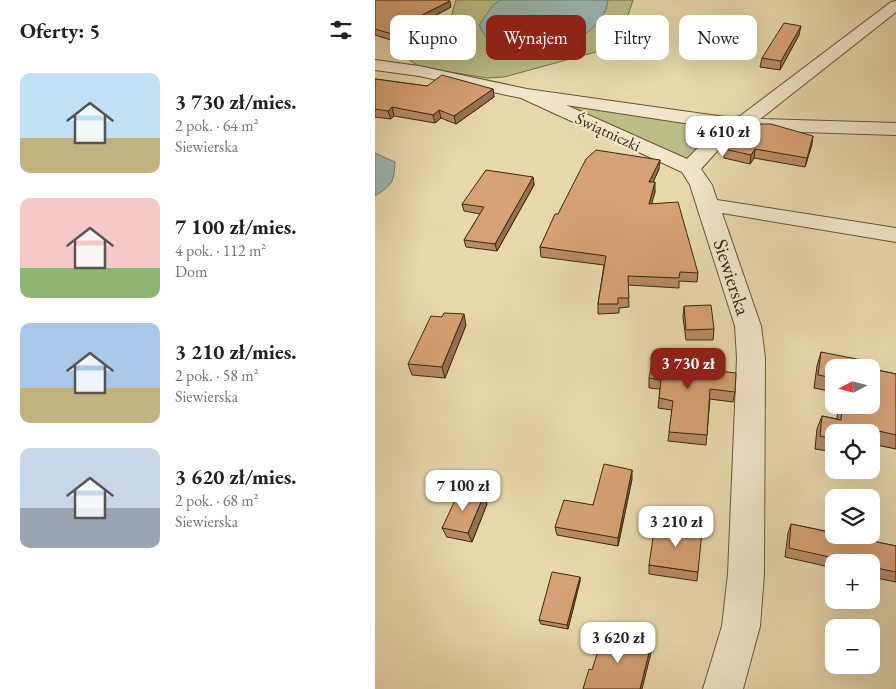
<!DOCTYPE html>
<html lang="pl">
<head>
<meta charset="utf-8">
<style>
	:root { --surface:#fff; --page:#f6f6f6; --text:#202124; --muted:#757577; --accent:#8f2418 }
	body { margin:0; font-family:"EB Garamond",serif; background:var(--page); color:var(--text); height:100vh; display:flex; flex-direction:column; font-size:19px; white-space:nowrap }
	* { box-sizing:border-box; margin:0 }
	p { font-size:16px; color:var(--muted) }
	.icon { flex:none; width:28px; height:28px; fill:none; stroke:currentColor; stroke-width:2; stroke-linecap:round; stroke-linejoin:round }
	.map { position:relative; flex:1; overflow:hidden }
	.panel { display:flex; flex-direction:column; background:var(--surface); width:375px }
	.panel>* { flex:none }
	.hud { position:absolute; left:15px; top:15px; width:430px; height:45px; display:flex; gap:10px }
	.needle { width:32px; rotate:263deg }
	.controls { position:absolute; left:450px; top:359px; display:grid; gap:10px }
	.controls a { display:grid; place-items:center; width:55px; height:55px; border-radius:10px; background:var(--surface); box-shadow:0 5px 20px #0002; font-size:25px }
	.price { position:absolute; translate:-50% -42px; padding:0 11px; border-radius:10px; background:#fff; color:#222; font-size:16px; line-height:32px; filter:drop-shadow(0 1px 2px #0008) }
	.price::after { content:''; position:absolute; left:50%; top:30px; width:15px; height:11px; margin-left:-8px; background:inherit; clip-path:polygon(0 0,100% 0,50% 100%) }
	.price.current { background:var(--accent); color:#fff }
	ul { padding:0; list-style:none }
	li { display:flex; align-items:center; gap:15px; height:125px; padding:0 20px }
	li span { display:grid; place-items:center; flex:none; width:140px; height:100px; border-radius:10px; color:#555 }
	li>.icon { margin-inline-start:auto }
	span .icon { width:60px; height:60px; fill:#fffc; stroke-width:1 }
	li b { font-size:21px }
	h2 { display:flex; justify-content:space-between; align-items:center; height:60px; padding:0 20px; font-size:21px }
	.tag { padding:0 18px; border-radius:10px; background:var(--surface); box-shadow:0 5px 20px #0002; font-size:18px; line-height:45px }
	.tag.current { background:var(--accent); color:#fff }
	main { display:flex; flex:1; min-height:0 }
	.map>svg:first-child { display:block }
	.green { fill:#bbbe86; stroke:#7c744a }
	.water { fill:#9ab8b3; stroke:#757f71 }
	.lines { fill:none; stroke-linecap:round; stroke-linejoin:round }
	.minor-casing { stroke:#685536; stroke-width:2 }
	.minor { fill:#f0e6ca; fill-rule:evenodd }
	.wall { fill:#b88a65; stroke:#3d290e }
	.shaded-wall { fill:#967152; stroke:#3d290e }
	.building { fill:#d6a175; stroke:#3d290e }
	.labels { text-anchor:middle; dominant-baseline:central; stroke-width:4.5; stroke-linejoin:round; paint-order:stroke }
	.far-street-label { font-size:16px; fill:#3d290e; stroke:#f0e6ca }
	.street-label { font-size:20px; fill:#3d290e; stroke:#f0e6ca }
</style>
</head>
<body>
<main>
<section class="panel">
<h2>Oferty: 5<svg class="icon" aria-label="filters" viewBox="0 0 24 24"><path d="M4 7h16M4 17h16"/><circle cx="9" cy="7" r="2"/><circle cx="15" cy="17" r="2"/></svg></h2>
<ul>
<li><span style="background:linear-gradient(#bfe0f5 65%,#c2b280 0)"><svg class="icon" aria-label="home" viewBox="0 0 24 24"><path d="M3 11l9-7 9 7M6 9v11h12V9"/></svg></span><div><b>3 730 zł/mies.</b><p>2 pok. · 64 m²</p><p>Siewierska</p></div></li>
<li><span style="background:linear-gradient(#f6c9c9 70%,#8fb573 0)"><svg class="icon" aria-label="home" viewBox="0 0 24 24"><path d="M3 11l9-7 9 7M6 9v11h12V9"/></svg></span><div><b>7 100 zł/mies.</b><p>4 pok. · 112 m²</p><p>Dom</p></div></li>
<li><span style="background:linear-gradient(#a9c7e8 65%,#c2b280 0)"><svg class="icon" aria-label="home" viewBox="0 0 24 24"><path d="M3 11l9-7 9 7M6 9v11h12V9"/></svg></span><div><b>3 210 zł/mies.</b><p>2 pok. · 58 m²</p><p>Siewierska</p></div></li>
<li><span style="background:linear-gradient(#c9d6e8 60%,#9aa5b1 0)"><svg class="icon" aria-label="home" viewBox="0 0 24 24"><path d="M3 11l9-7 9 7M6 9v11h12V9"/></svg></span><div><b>3 620 zł/mies.</b><p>2 pok. · 68 m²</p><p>Siewierska</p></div></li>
</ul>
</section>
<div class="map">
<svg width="521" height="689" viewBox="0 0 521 689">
	<rect width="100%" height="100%" fill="#e8d9ad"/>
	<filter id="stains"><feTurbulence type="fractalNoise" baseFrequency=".004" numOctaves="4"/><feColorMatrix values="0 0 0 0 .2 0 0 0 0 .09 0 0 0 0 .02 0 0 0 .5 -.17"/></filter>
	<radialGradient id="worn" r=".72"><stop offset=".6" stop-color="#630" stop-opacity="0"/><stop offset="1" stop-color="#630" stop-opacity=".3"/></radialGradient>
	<path class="green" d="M81 0H258L243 46 129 77 112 78 45 67 33 59 72 46 71 34Z
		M175 99 346 126 318 159H300Z"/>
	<path class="water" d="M126 0H233C232 13 223 24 213 32 182 54 143 48 110 36L104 25 118 5Z
		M0 153 20 162C19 183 17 185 0 196Z"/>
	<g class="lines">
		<defs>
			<path id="minor" d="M521 1V12L385 119 521 123V135L361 130 326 169 337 185 342 200 521 228V242L347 213 386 326 390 358 389 574 385 626 368 689H328L347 626 353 574 362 358 360 326 315 185 307 172 146 98 44 76 0 70V60L44 66 152 89 357 118 365 116 516 2ZM191 105 342 128 312 159Z"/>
		</defs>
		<use href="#minor" class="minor-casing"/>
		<use href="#minor" class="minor"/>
	</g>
	<path class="wall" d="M0 0 76 7 56 18 62 26 32 45 0 35Z
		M424 35 405 70 385 67 387 58Z
		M0 79 52 86 118 89 119 97 81 124 66 118 60 123 19 116 16 119 0 117Z
		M437 144 430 167 379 158 375 164 349 158V149Z
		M284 169 278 182 280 192 276 204 323 273 322 282 304 281V288L253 285 254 307 244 308V313L223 314V304L229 265 166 257 165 247 183 214Z
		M158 177 159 185 122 251 91 247 89 240 105 214 89 211 87 204Z
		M309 306 339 329 338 340H311L308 317Z
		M91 325 70 378 37 375 33 364Z
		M446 352 497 369 521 374V449L496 444V432H459V452L440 449 442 429 447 416 462 419 463 405H496L459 368V392L439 388 442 366Z
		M320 368 360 392 358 402 335 399 331 445 293 441 297 410 283 408 285 389 274 388V378Z
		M257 479 243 546 182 535 180 527 218 505Z
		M112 504 97 542 72 537 67 528Z
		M416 524 521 546V582L496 577V562H459V568L410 557 413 533Z
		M274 565 323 572 322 581 274 574Z
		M205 577V581L193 629 166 624 164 620Z"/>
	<path class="shaded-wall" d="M75 1 76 7 46 23 45 16Z
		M61 19 62 26 32 45 31 38Z
		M426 26 424 35 405 70 406 61Z
		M118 89 119 97 81 124 79 116Z
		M17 107 19 116 16 119 13 111Z
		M64 110 66 118 60 123 58 115Z
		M438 136 437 144 430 167 432 158Z
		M380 149 379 158 375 164 376 155Z
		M285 160 284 169 274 191V182Z
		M158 177 159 185 122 251 120 244Z
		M280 182V192L274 214V204Z
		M89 314 91 325 70 378 67 367Z
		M257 470V479L243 546V538Z
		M109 495 112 504 97 542 93 533Z
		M205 577V581L193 629 192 625Z
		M276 645V653L267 689H265Z"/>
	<path class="building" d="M0 0H73L75 1 45 16 61 19 31 38 0 29Z
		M409 23 426 26 406 61 387 58Z
		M67 75 118 89 79 116 64 110 58 115 17 107 13 111 0 109V79L52 86Z
		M372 124H396L438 136 432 158 380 149 376 155 349 149Z
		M221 150 285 160 274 182H280L274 204 303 202 323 273 305 272 304 278 253 276 254 298H243V304H223L231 256 165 247 180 214H183L211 159Z
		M111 170 158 177 120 244 89 240 109 207 87 204Z
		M336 305 339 329 311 330 309 306Z
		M69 313 89 314 67 367 33 364 56 316 67 317Z
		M279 352 321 357 319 368 361 373 360 392 335 389 332 435 294 432 298 401 284 398 286 380 274 378Z
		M446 352 497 362V369L521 374V435L495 429V432H459V439L445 436 447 416 466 420 467 405H496V368H459V378L443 375Z
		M229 464 257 470 243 538 180 527 189 500 218 505Z
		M85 490 109 495 93 533 67 528Z
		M280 524 327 531 323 572 274 565Z
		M416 524 459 533V535H469L521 546V572L496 567V562H477L414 548Z
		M177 572 205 577 192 625 164 620Z
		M229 632 276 645 265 689H208L214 669 217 670Z"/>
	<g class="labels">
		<g class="far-street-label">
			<text transform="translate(233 132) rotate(25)">Świątniczki</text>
		</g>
		<g class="street-label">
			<text transform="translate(357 277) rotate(72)">Siewierska</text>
		</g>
	</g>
	<rect width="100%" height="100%" filter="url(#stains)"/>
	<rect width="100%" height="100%" fill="url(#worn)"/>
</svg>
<div class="controls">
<a><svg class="needle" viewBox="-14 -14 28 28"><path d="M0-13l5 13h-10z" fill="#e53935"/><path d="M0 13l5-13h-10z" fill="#757577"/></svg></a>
<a><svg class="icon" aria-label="locate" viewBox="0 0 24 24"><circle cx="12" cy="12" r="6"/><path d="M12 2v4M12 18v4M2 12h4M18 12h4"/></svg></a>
<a><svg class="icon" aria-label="layers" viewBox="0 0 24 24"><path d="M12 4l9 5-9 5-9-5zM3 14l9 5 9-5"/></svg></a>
<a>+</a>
<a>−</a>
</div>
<b class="price" style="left:348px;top:158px">4 610 zł</b>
<b class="price current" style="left:313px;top:390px">3 730 zł</b>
<b class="price" style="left:88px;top:512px">7 100 zł</b>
<b class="price" style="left:301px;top:548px">3 210 zł</b>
<b class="price" style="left:243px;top:664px">3 620 zł</b>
<div class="hud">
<a class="tag">Kupno</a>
<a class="tag current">Wynajem</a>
<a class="tag">Filtry</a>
<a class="tag">Nowe</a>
</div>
</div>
</main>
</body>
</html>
